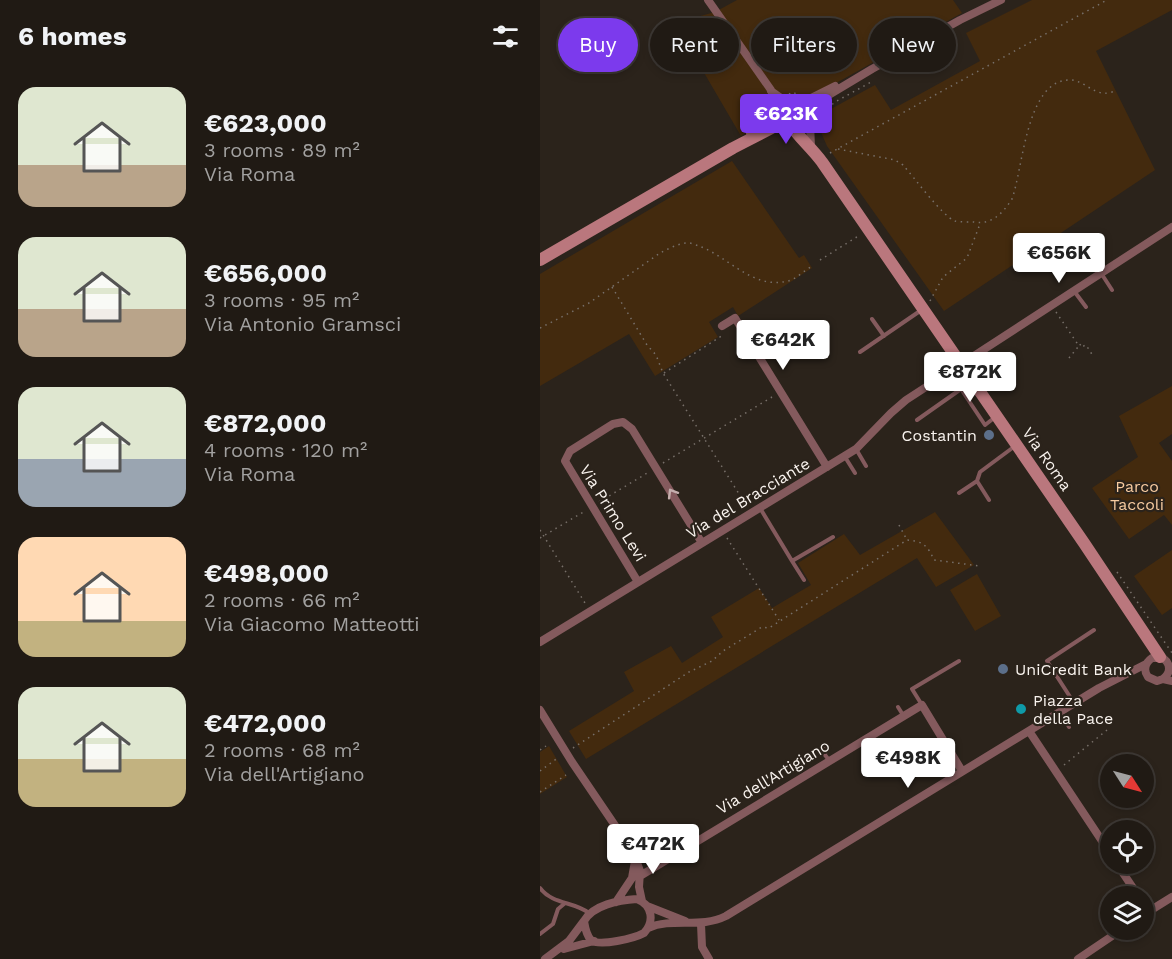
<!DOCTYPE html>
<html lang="en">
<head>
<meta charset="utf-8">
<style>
	:root { --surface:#201a14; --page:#2d2722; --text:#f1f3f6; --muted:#a2a1a0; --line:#3d3834; --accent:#7c3aed }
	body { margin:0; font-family:"Work Sans",sans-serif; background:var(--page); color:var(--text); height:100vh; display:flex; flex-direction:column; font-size:22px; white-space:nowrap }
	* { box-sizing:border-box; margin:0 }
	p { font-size:20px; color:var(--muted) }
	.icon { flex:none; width:33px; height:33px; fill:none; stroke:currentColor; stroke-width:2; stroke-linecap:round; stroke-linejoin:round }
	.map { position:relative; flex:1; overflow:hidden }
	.drawer { display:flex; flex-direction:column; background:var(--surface); width:540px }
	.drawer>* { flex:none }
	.guide { position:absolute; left:18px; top:18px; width:524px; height:54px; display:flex; gap:12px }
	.needle { width:39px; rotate:126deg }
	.controls { position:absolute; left:560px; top:754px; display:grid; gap:12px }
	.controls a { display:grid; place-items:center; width:54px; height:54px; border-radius:50%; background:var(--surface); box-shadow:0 3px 9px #0003,0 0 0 2px var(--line); font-size:30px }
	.price { position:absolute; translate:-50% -51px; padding:0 14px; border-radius:6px; background:#fff; color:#222; font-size:20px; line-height:39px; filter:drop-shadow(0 2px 3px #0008) }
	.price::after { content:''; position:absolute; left:50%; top:36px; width:18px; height:14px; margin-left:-9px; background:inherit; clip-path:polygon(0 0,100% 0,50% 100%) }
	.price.active { background:var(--accent); color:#fff }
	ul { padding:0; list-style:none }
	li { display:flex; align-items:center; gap:18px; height:150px; padding:0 18px }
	li span { display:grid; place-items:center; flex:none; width:168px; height:120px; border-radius:18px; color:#555 }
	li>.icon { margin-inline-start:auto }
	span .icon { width:72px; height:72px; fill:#fffc; stroke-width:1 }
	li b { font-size:26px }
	h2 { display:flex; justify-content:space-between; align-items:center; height:72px; padding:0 18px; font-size:26px }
	.tag { padding:0 21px; border-radius:27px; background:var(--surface); box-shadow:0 3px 9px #0003,0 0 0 2px var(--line); font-size:21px; line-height:54px }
	.tag.active { background:var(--accent); color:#fff }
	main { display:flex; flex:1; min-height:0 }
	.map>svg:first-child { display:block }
	.green { fill:#432a0e }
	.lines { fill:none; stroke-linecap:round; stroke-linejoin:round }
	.path { stroke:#776f69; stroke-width:1.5; stroke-dasharray:1.5 4.5; stroke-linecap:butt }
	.lane { stroke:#845a5d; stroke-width:4 }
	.street { stroke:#845a5d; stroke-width:8 }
	.secondary { stroke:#ba777d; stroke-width:12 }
	.oneway { stroke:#c4aead }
	.service-dot { fill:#5c6f8a; stroke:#2b231b; stroke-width:2 }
	.culture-dot { fill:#0f9aa8; stroke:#2b231b; stroke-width:2 }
	.labels { text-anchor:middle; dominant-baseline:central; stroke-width:4.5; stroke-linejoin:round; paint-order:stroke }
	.poi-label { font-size:16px; fill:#f9f3ee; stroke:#2b231b; text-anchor:start }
	.street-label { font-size:16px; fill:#f9f3ee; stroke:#2b231b }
	.park-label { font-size:16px; fill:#f7cba0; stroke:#2b231b }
</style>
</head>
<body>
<main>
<section class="drawer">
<h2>6 homes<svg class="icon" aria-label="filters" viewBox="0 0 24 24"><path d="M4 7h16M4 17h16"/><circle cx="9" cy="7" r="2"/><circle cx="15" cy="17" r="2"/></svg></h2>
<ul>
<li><span style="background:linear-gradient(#dfe7d0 65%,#b9a48a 0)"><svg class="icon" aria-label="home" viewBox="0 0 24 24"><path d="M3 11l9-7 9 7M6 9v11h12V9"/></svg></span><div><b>€623,000</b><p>3 rooms · 89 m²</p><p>Via Roma</p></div></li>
<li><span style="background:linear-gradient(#dfe7d0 60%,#b9a48a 0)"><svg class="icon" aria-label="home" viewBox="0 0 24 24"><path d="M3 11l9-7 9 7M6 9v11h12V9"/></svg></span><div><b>€656,000</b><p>3 rooms · 95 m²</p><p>Via Antonio Gramsci</p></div></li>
<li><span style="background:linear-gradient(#dfe7d0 60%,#9aa5b1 0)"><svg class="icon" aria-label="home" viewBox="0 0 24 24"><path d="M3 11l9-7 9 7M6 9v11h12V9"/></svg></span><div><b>€872,000</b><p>4 rooms · 120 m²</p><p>Via Roma</p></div></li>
<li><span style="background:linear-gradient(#ffd9b3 70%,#c2b280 0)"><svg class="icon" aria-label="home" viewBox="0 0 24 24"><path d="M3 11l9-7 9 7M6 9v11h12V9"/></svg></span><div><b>€498,000</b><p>2 rooms · 66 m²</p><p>Via Giacomo Matteotti</p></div></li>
<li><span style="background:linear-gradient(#dfe7d0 60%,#c2b280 0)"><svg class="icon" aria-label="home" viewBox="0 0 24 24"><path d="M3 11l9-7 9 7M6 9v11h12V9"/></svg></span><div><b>€472,000</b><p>2 rooms · 68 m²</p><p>Via dell'Artigiano</p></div></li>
</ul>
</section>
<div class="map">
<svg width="632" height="959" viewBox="0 0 632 959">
	<rect width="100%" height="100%" fill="#2b231b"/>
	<path class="green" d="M197 0H413L422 13 201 136 135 23 175 12Z
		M492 0H632V10L556 51 615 170 404 311 287 146 280 130 289 110 335 85 351 110 440 61 426 33Z
		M192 161 259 258 264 255 272 268 198 316 193 307 169 322 178 337 115 376 89 334 0 386V274Z
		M632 386V434L619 443 632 461V525L624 515 589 539 552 488 598 457 579 416Z
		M395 512 434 565 396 587 377 558 46 759 29 731 94 691 84 672 131 646 142 663 183 637 171 617 219 588 232 608 271 585 258 563 304 534 320 555Z
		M632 550V608L622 615 594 576Z
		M437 574 461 616 435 631 410 590Z
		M9 746 27 777 0 794V752Z"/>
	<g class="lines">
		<path class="path" d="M249 94 253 92 258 95
			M283 112 295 102 333 81
			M298 149 355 160 363 165C374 177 402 216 415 221 420 222 428 222 434 222 452 225 463 213 472 199 483 169 486 82 528 80 541 79 550 91 562 93 566 94 572 92 576 91
			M290 153 567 0
			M280 260 320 235
			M72 287 107 345 116 355 123 373 206 505
			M390 301 403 277 427 258 440 224
			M516 312 539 346 542 343 546 349 548 348 553 356
			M0 328 49 303 120 253C128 249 137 244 146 243 150 242 155 245 159 246 189 257 213 290 248 281 256 279 265 270 272 266
			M529 358 538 347
			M124 373 183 335
			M123 463 232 397
			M59 502 109 472
			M359 525 367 540
			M0 530 45 603
			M0 538 45 511
			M187 538 239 620
			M577 572 632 653
			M496 668 501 665
			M33 748 149 672 172 661 183 651 222 627 229 628 367 540C383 541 388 546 394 560L440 566
			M0 750 6 746
			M524 765 567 730
			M0 771 19 757
			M0 792 26 775"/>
		<path class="lane" d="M561 273 572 290
			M534 291 546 307
			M332 319 344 336
			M320 352 380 311
			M377 420 421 389 445 425 454 418
			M316 449 326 466
			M305 457 315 473
			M437 481 449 500
			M419 493 437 481 440 472 475 446
			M220 508 252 561 293 537
			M252 561 264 580
			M534 703 507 661 554 630
			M382 705 372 689 419 661
			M358 707 363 715
			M520 713 529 727
			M286 746 285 755 289 760
			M0 888C13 905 33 901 49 913
			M0 934 13 924 18 909 24 904"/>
		<path class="street" d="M168 0 231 90 235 102 247 120 332 69 420 20 461 0
			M231 91 241 98 249 109 295 86
			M271 147 270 123 276 104
			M182 326 195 318 287 467
			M98 582 25 461 30 451 73 424 83 422 92 429 162 543
			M0 642 316 449 351 413 366 400 632 227
			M623 679C631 673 631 664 623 658H612C605 663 603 670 608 677L617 681 623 679 632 681
			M0 710 32 762 93 852 100 871 99 887 102 901
			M489 731 570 853
			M577 864 599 897
			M100 876 382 705 422 771
			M97 899C112 905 115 921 104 933 95 938 59 947 51 940 46 935 45 927 44 921 53 905 79 900 97 899Z
			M76 902 92 878 95 861
			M107 906 145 921
			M603 915 632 897
			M161 924 162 947 169 959
			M108 928C133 917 160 929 186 916L559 688 606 664
			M24 949 54 941
			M5 959 29 941 44 921
			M538 959 581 930"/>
		<path class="secondary" d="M212 133 229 120 249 109 261 127
			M0 260 193 148 247 120C257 136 271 147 282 162L544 543 620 657"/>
	</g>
	<defs><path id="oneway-chevron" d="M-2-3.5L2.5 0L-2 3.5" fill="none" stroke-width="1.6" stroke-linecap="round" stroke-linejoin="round" transform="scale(1.5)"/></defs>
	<use class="oneway" href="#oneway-chevron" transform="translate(132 493) rotate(-121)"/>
	<g class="service-dot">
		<circle cx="449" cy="435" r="6"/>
		<circle cx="463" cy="669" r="6"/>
	</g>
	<circle class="culture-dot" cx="481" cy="709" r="6"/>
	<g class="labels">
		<g class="poi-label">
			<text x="437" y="435" text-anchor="end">Costantin</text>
			<text x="475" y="669">UniCredit Bank</text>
			<text x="493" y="700">Piazza<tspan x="493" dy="18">della Pace</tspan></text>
		</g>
		<g class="street-label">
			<text transform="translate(507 459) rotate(55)">Via Roma</text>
			<text transform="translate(208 498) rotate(-31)">Via del Bracciante</text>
			<text transform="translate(73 513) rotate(58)">Via Primo Levi</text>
			<text transform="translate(233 777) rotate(-31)">Via dell'Artigiano</text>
		</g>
		<g class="park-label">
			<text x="597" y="486">Parco<tspan x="597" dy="18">Taccoli</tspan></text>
		</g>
	</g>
</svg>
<div class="controls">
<a><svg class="needle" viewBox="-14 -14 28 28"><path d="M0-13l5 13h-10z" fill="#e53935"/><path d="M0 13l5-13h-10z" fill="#a2a1a0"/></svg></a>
<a><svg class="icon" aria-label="locate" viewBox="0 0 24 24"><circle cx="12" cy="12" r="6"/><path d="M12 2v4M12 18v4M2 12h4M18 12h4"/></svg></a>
<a><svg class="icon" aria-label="layers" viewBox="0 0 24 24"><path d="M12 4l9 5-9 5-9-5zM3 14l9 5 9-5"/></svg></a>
</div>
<b class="price active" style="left:246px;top:145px">€623K</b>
<b class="price" style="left:519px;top:284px">€656K</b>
<b class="price" style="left:243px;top:371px">€642K</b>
<b class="price" style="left:430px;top:403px">€872K</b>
<b class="price" style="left:368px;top:789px">€498K</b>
<b class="price" style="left:113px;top:875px">€472K</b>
<div class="guide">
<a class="tag active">Buy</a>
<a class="tag">Rent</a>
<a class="tag">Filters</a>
<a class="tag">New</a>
</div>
</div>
</main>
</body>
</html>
